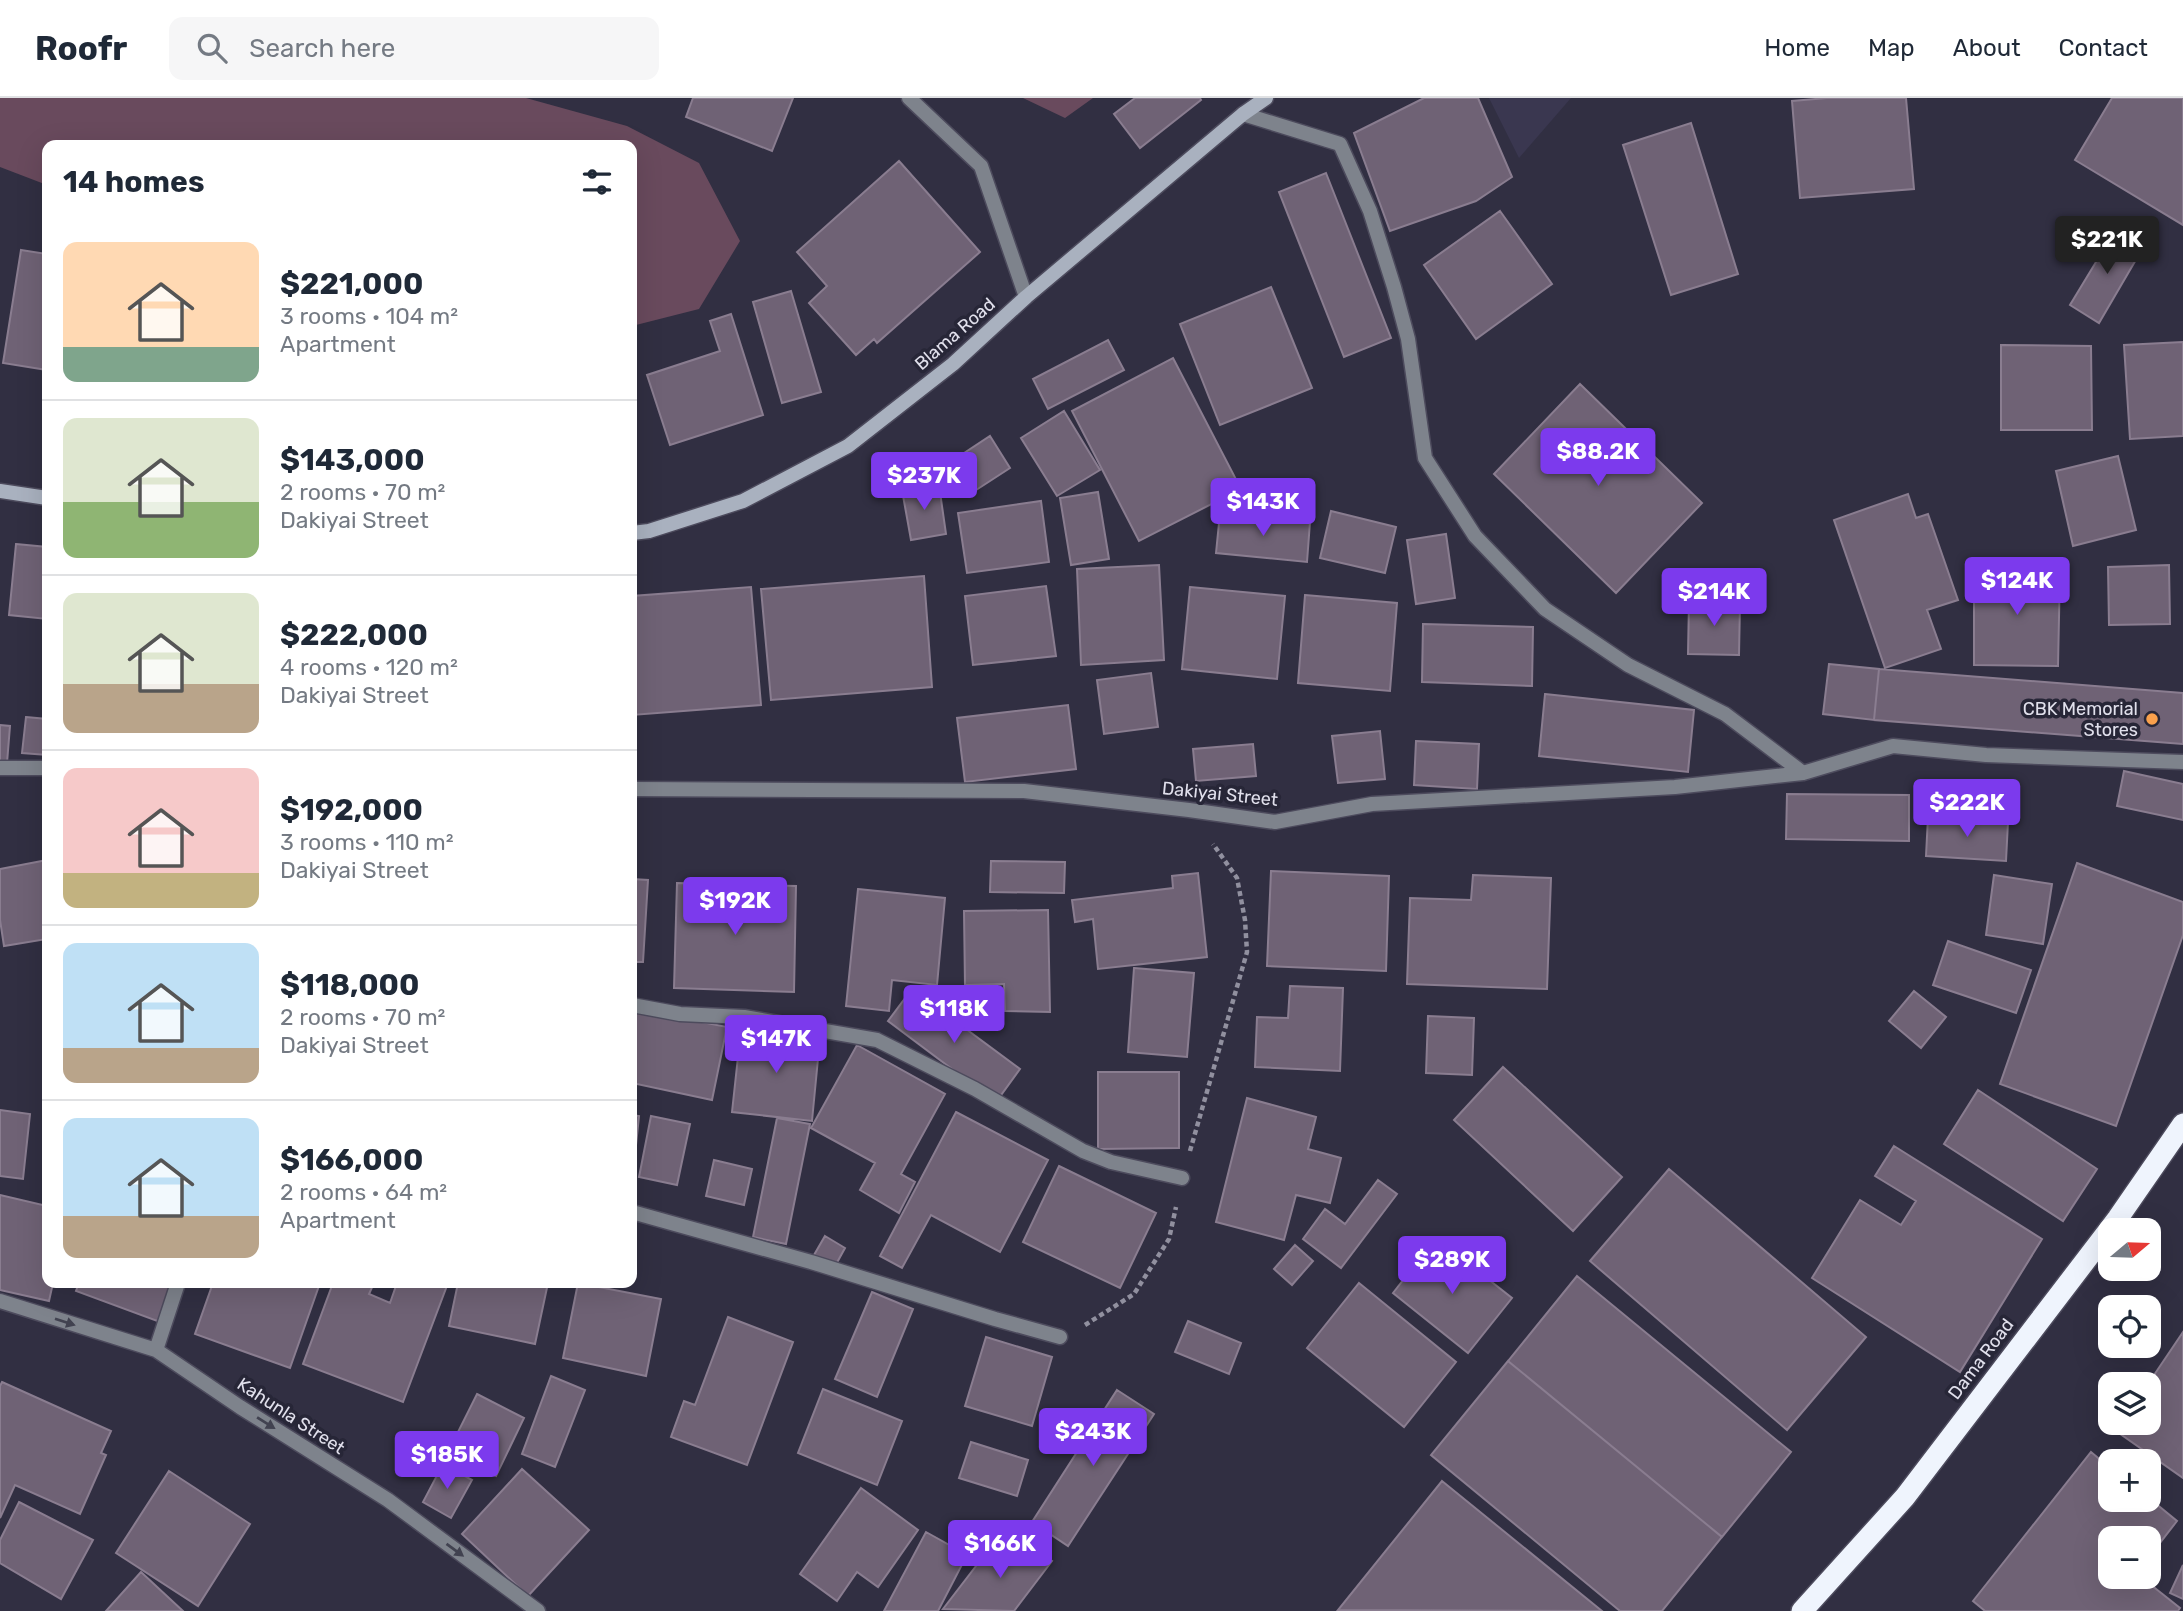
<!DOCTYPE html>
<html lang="en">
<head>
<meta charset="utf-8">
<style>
	:root { --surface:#fff; --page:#f6f6f7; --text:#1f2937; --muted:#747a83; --line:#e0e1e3; --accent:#7c3aed }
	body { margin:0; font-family:Rubik,sans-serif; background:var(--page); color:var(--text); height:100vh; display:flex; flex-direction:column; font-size:26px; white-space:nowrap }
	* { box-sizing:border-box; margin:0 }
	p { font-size:23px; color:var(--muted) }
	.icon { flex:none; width:38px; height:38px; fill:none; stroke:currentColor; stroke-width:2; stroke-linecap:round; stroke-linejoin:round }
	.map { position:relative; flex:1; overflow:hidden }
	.sheet { position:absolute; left:42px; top:42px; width:595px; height:1148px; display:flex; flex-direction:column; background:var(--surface); border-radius:14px; box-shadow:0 7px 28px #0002 }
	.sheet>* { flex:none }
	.needle { width:46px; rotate:71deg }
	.tools { position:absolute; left:2098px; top:1120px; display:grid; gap:14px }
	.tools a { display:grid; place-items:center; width:63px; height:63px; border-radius:14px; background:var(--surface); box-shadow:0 7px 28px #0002; font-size:35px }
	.price { position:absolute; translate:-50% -60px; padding:0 16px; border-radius:7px; background:var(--accent); color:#fff; font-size:23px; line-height:46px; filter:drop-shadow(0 2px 4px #0008) }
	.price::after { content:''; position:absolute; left:50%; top:42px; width:21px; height:16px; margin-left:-10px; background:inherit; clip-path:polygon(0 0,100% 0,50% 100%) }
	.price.on { background:#222; color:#fff }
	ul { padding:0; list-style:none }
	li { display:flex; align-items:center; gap:21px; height:175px; padding:0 21px }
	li+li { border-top:2px solid var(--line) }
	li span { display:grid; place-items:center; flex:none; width:196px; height:140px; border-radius:14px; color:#555 }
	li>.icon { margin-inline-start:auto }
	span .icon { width:84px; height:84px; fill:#fffc; stroke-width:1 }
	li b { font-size:30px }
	h2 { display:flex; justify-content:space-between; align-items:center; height:84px; padding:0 21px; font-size:30px }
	header { display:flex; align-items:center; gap:42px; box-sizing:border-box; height:98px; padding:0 35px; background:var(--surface); border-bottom:2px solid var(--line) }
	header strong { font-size:33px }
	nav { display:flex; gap:38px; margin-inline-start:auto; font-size:24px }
	.search { width:490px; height:63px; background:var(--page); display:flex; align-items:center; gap:18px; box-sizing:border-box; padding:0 24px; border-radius:14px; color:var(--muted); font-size:26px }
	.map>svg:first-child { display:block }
	.built { fill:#3a3750 }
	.green { fill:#694a5d }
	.building { fill:#6f6275; stroke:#8a7d90; stroke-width:2 }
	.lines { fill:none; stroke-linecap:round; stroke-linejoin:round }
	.street-casing { stroke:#4d4b5d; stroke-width:17 }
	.secondary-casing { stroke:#4d4b5d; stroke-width:17 }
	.highway-casing { stroke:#4d4b5d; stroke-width:24 }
	.path { stroke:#91909f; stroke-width:4.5; stroke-dasharray:5 3.5; stroke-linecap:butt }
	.street { stroke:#7e838c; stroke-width:14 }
	.secondary { stroke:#a9b1bf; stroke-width:14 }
	.highway { stroke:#eff4fd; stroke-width:21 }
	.oneway { fill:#414250 }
	.poi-dot { fill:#f9a04c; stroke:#272637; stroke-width:2.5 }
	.labels { text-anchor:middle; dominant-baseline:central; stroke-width:7; stroke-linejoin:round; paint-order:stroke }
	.street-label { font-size:18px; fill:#e1e0ec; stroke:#272637 }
	.poi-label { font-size:18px; fill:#e1e0ec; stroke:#272637; text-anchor:end }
</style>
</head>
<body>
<header>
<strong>Roofr</strong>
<div class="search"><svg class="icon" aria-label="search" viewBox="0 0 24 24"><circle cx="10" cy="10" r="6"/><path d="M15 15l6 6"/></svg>Search here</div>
<nav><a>Home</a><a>Map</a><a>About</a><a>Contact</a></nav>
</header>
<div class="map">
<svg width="2183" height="1513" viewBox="0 0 2183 1513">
	<rect width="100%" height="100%" fill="#312f42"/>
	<path class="built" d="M1489 0H1571L1519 60Z"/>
	<path class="green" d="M0 0H526L627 28 699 65 740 143 699 211 632 228V47H47V87L0 69Z
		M1023 0H1093L1065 20Z"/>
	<path class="building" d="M693 0H793L772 53 686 19Z
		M1135 0H1200L1201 2 1140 50 1114 16Z
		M1424 0H1478L1512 79 1476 103 1390 133 1354 35Z
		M1827 0H1906L1914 91 1800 100 1792 3Z
		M2112 0H2183V127L2075 62Z
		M1691 25 1738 176 1671 197 1623 47Z
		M899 63 980 154 877 245 874 241 856 257 809 205 827 188 797 154Z
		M1326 75 1391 240 1344 259 1279 94Z
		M1500 113 1552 186 1476 241 1424 167Z
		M2116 131 2144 148 2099 225 2070 207Z
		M21 152 47 156V272L3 265Z
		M1271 189 1312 290 1220 327 1180 226Z
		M791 193 821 294 782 305 753 204Z
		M731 216 763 317 670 347 647 277 720 253 710 223Z
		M1108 242 1124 272 1048 311 1033 281Z
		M2183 244V338L2130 341 2124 247Z
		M2001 247 2091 248 2092 332H2001Z
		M1173 260 1241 391 1139 443 1072 313Z
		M1580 286 1702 405 1616 495 1494 376Z
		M1064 313 1100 372 1057 398 1021 340Z
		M990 338 1010 370 970 396 949 365Z
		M2118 358 2136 432 2073 448 2056 373Z
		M939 387 946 436 911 442 902 392Z
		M1098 394 1109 461 1071 467 1060 400Z
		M1908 396 1916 420 1928 416 1958 502 1927 512 1941 551 1885 570 1834 422Z
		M1041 403 1049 464 967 475 958 415Z
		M1331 413 1396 429 1385 475 1320 460Z
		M1220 415 1310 424 1307 464 1216 455Z
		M1446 436 1455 500 1416 506 1407 442Z
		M16 446 47 449V521L9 517Z
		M1159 467 1164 562 1081 567 1077 471Z
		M2169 467 2170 526 2109 527 2108 469Z
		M1974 470 2060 471 2058 568 1974 567Z
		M924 478 932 589 771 602 761 491Z
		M1046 488 1056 558 973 567 965 498Z
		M751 489 761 607 632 617V498Z
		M1190 489 1285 498 1277 581 1182 571Z
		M1305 497 1397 505 1390 593 1298 585Z
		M1689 503 1740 505 1739 557 1688 556Z
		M1423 526 1533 529 1532 588 1422 584Z
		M1829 566 1879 571 1874 622 1823 616Z
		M1879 571 2183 595V646L1874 622Z
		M1151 575 1158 629 1104 636 1097 582Z
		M1545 596 1694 612 1688 674 1539 658Z
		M1068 607 1076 671 965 684 957 620Z
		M26 619 47 621V657L22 655Z
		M0 627 10 628 7 665H0Z
		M1380 633 1385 681 1338 685 1332 638Z
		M1416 643 1479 646 1477 691 1414 687Z
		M1253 646 1256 678 1196 683 1193 651Z
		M2124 673 2183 686V722L2117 708Z
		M1787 696 1909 697V743L1786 741Z
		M1928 719 2008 724 2006 763 1926 758Z
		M47 762V841L4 848 0 822V771Z
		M991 763 1065 764 1064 795 990 794Z
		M2077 765 2183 804V837L2116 1028 2000 986Z
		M1271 773 1389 778 1386 873 1267 868Z
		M1198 775 1207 859 1098 871 1093 821 1075 824 1072 802 1173 790 1172 778Z
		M1473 777 1551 780 1547 891 1407 886 1410 800 1471 802Z
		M1994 777 2052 786 2043 846 1986 837Z
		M632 781 648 782 643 864H632Z
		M677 785 796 788 794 894 674 890Z
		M858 791 945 800 937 887 892 882 889 913 846 908Z
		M1048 812 1050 914 1005 913 1004 886 965 887 964 813Z
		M1948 843 2031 872 2016 915 1933 887Z
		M1134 870 1194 875 1187 959 1128 954Z
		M1290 888 1343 890 1340 973 1255 969 1257 919 1288 920Z
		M912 891 1020 971 996 1004 888 923Z
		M1914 893 1946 919 1921 950 1889 923Z
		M632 910 727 929 712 1002 632 985Z
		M1428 918 1474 920 1472 977 1426 975Z
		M741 931 820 940 812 1023 732 1014Z
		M857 947 945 996 901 1076 915 1084 899 1115 860 1092 875 1065 811 1030Z
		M1503 969 1622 1079 1573 1133 1454 1022Z
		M1098 974H1179V1050L1098 1051Z
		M1978 992 2097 1071 2063 1123 1944 1046Z
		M1247 1000 1316 1019 1308 1051 1341 1060 1330 1105 1296 1097 1284 1142 1216 1124Z
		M0 1012 30 1016 23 1081 0 1078Z
		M956 1014 1048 1062 1000 1154 931 1117 902 1170 880 1158Z
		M632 1017 639 1018 632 1086Z
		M651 1018 690 1026 677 1087 639 1079Z
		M777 1020 810 1026 786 1146 753 1139Z
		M1894 1048 2042 1141 1960 1274 1812 1180 1860 1102 1901 1127 1916 1103 1875 1078Z
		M714 1062 752 1071 744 1107 706 1098Z
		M1059 1068 1156 1115 1120 1190 1023 1144Z
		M1669 1071 1866 1239 1787 1332 1590 1163Z
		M1378 1082 1397 1096 1341 1170 1303 1141 1325 1111 1345 1126Z
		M0 1097 47 1108V1185H53L49 1203 0 1192Z
		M825 1138 845 1150 834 1170 814 1157Z
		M1436 1140 1512 1200 1468 1255 1393 1195Z
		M1295 1147 1313 1163 1292 1187 1274 1171Z
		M1577 1178 1791 1354 1722 1439 1508 1263Z
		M79 1185H174L160 1224 76 1193Z
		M213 1185H320L290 1270 195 1236Z
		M333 1185H374L369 1196 390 1205 397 1185H448L403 1304 303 1266Z
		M458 1185H548L535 1246 449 1228Z
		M578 1185 661 1201 646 1278 563 1260Z
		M1359 1185 1456 1264 1404 1329 1307 1250Z
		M872 1194 913 1211 877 1299 835 1281Z
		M728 1219 793 1244 747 1367 671 1339 684 1303 695 1307Z
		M1188 1223 1241 1245 1229 1276 1175 1254Z
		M2183 1234V1380L2116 1333 2122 1325H2149L2148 1286Z
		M986 1239 1052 1259 1032 1328 965 1308Z
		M1508 1263 1722 1439 1662 1513H1620L1431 1357Z
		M551 1278 585 1292 555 1369 522 1356Z
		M2 1284 111 1333 101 1355 106 1357 80 1416 15 1387 0 1420V1288Z
		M823 1291 902 1323 877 1387 798 1355Z
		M1117 1292 1154 1316 1068 1448 1032 1424Z
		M477 1296 524 1320 496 1378 448 1354Z
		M971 1344 1028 1362 1017 1398 959 1380Z
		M2091 1354 2110 1370V1402L2149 1400 2177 1423 2149 1459V1440H2110V1479H2141L2180 1510 2178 1513H1985L1973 1503Z
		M443 1366 472 1382 451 1420 423 1404Z
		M522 1371 589 1432 528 1498 462 1436Z
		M169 1373 250 1426 198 1508 116 1455Z
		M1442 1383 1602 1513 1338 1512Z
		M861 1390 918 1432 878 1489 857 1474 837 1503 800 1476Z
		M19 1404 93 1442 61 1501 0 1465V1442Z
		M926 1434 967 1457 938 1513H884Z
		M1027 1443 1052 1463 1014 1513 943 1511 993 1446 1013 1461Z
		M2183 1467V1501L2170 1495Z
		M141 1474 183 1513H106Z"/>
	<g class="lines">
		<defs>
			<path id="street" d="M909 0 981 68 1026 199
				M1243 16 1340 46 1370 113 1394 189 1408 241 1425 360 1475 438 1545 511 1628 567 1725 616 1803 675
				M0 670H47
				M632 691 1024 693 1189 712 1275 724 1372 706 1675 689 1803 675 1893 648 1986 657 2183 664
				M632 907 680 916 744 919 877 942 975 991 1083 1053 1111 1064 1182 1080
				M632 1114 811 1164 995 1221 1060 1239
				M0 1203 156 1252 240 1309 388 1402 538 1513
				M156 1252 178 1185"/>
			<path id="secondary" d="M0 393 47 400
				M632 435 649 433 743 403 848 348 953 266 1026 199 1243 16 1266 0"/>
			<path id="highway" d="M1802 1513 1905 1399 2118 1120 2183 1026"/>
		</defs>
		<use href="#street" class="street-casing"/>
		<use href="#secondary" class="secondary-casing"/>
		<use href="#highway" class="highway-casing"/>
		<path class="path" d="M1190 1053 1247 854 1245 822 1237 780 1213 746
			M1085 1227 1134 1196 1169 1141 1176 1109"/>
		<use href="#street" class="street"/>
		<use href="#secondary" class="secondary"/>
		<use href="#highway" class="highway"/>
	</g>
	<defs><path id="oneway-solid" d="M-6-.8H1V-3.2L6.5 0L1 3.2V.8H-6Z" transform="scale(1.75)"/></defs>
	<g class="oneway">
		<use href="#oneway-solid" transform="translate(65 1224) rotate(18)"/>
		<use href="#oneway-solid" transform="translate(266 1325) rotate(32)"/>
		<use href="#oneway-solid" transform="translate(455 1452) rotate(36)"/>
	</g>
	<circle class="poi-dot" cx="2152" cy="621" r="7"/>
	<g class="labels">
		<g class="street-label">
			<text transform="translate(955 236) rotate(-41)">Blama Road</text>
			<text transform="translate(1220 696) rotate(6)">Dakiyai Street</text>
			<text transform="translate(1981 1261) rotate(-53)">Dama Road</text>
			<text transform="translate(291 1318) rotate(33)">Kahunla Street</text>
		</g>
		<g class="poi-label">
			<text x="2138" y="611">CBK Memorial<tspan x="2138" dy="21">Stores</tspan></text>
		</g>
	</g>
</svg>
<div class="tools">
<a><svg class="needle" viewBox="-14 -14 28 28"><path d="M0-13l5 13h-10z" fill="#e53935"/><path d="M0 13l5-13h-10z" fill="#747a83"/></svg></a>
<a><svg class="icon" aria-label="locate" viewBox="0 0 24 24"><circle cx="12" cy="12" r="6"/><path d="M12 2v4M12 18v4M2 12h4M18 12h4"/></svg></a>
<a><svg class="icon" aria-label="layers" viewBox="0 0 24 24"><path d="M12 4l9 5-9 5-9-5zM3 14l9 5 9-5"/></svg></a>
<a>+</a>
<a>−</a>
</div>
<b class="price on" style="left:2107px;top:178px">$221K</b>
<b class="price" style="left:1598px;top:390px">$88.2K</b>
<b class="price" style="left:924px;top:414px">$237K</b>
<b class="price" style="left:1263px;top:440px">$143K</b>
<b class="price" style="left:2017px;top:519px">$124K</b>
<b class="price" style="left:1714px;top:530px">$214K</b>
<b class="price" style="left:1967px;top:741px">$222K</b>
<b class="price" style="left:735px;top:839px">$192K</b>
<b class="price" style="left:954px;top:947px">$118K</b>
<b class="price" style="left:776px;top:977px">$147K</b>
<b class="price" style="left:1452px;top:1198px">$289K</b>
<b class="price" style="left:1093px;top:1370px">$243K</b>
<b class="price" style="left:447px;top:1393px">$185K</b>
<b class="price" style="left:1000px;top:1482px">$166K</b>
<section class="sheet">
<h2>14 homes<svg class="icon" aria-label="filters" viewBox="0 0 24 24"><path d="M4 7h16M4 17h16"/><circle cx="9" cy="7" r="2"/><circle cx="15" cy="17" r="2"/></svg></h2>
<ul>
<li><span style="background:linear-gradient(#ffd9b3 75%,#7fa58c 0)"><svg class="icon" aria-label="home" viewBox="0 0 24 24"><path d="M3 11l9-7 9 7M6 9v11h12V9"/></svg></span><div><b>$221,000</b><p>3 rooms · 104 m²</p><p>Apartment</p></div></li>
<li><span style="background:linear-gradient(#dfe7d0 60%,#8fb573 0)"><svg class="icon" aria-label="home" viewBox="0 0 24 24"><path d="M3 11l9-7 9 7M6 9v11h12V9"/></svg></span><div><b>$143,000</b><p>2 rooms · 70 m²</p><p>Dakiyai Street</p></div></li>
<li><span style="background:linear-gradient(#dfe7d0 65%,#b9a48a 0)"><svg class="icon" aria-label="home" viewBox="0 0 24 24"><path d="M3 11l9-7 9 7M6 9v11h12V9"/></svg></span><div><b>$222,000</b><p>4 rooms · 120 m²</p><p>Dakiyai Street</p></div></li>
<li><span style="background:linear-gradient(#f6c9c9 75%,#c2b280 0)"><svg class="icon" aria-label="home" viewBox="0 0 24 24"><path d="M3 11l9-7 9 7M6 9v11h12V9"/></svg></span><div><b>$192,000</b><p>3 rooms · 110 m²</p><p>Dakiyai Street</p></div></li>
<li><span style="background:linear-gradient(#bfe0f5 75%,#b9a48a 0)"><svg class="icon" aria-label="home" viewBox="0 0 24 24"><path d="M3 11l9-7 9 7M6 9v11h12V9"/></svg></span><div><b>$118,000</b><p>2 rooms · 70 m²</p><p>Dakiyai Street</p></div></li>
<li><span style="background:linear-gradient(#bfe0f5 70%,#b9a48a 0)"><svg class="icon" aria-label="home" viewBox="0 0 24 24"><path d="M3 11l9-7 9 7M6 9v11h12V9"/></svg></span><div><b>$166,000</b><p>2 rooms · 64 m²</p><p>Apartment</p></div></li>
</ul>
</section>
</div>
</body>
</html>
